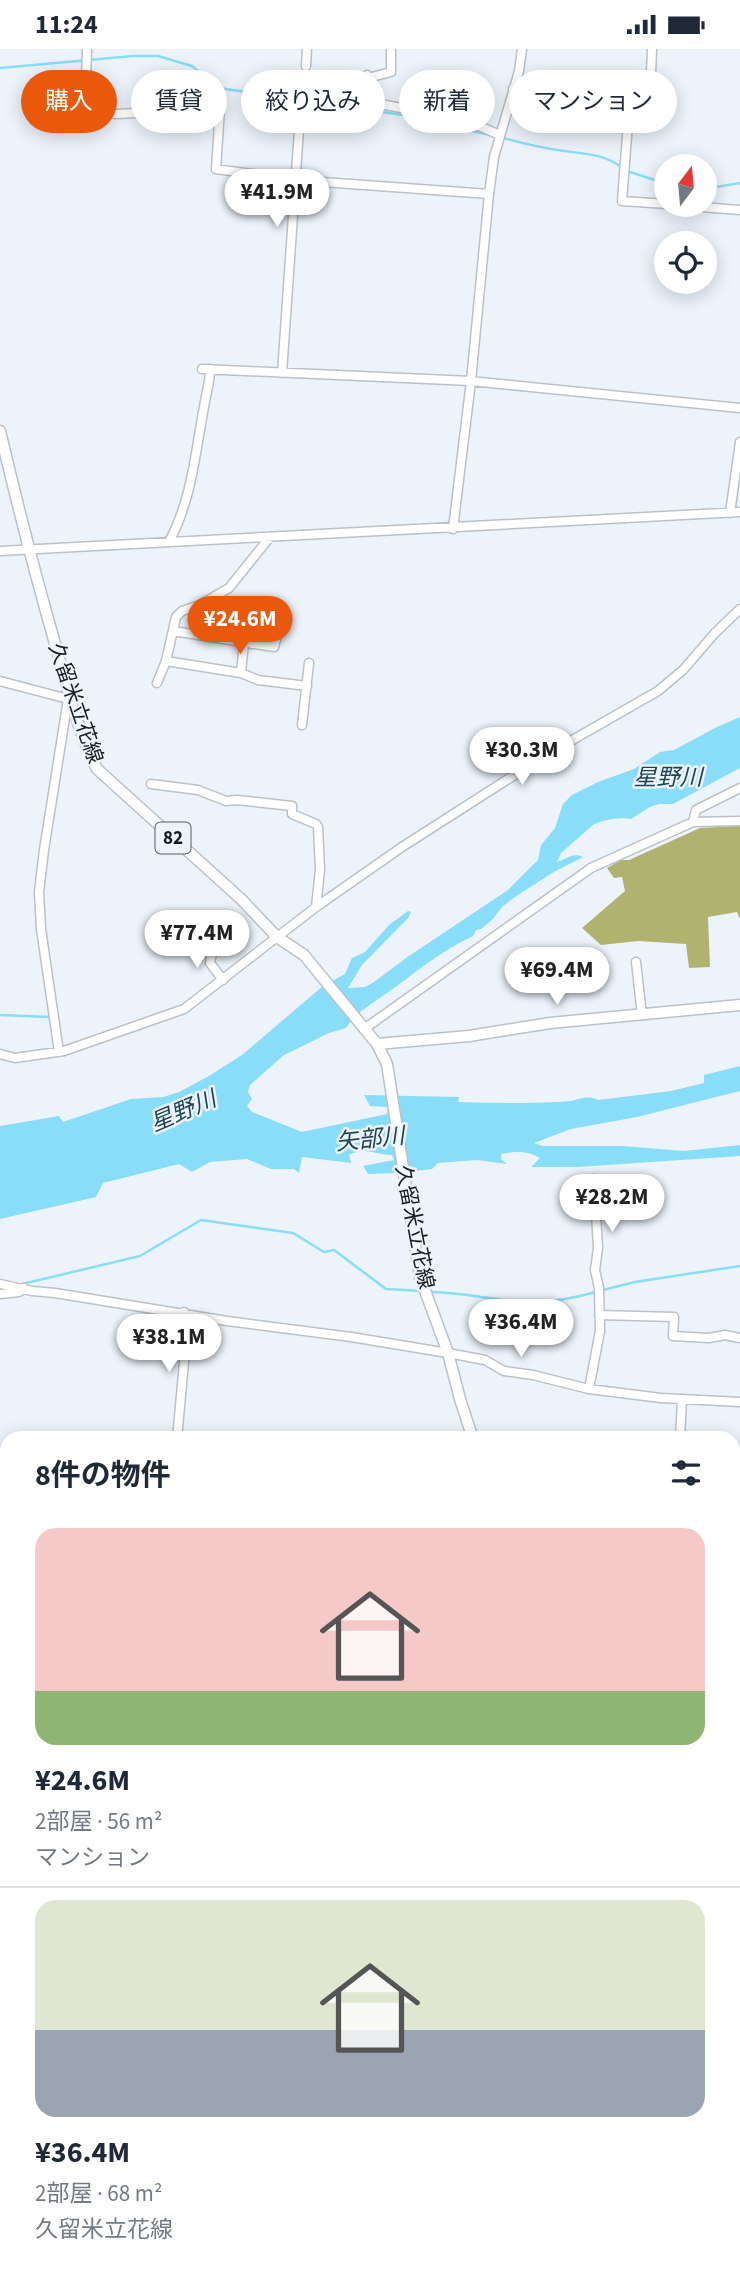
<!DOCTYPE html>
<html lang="ja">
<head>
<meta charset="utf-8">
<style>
	:root { --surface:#fff; --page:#f2f2f3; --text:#1f2937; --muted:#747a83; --line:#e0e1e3; --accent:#ea580c }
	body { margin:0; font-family:"Source Sans 3","Noto Sans JP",sans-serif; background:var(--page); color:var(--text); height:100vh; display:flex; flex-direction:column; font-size:26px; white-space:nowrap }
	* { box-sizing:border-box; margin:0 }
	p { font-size:23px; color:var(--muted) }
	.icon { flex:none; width:38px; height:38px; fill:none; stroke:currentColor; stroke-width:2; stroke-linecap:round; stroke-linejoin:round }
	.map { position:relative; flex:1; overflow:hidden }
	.details { position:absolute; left:0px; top:1382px; width:740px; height:842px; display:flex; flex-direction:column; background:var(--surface); border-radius:21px 21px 0 0; box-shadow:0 4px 18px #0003 }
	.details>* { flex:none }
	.banner { position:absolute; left:21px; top:21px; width:698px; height:63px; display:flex; gap:14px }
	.needle { width:46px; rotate:16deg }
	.fabs { position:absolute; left:654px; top:105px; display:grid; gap:14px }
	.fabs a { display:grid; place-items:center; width:63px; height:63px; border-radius:50%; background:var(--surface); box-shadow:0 4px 18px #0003; font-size:35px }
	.price { position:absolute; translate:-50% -60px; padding:0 16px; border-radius:24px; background:#fff; color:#222; font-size:23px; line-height:46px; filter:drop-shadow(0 2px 4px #0008) }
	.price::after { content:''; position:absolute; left:50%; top:42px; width:21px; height:16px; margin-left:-10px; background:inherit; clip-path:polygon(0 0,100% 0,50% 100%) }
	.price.current { background:var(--accent); color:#fff }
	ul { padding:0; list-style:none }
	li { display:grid; align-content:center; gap:14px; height:371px; padding:0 35px }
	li+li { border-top:2px solid var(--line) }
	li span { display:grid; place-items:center; height:217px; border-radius:21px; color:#555 }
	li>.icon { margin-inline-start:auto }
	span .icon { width:126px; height:126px; fill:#fffc; stroke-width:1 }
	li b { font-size:30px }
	h2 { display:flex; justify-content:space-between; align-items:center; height:84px; padding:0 35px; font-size:30px }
	.chip { padding:0 24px; border-radius:32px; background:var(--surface); box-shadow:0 4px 18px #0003; font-size:24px; line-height:63px }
	.chip.current { background:var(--accent); color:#fff }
	.status { display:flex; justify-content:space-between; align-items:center; height:49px; padding:0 35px; background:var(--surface); direction:ltr }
	.status svg { height:19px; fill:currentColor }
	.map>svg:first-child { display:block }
	.green { fill:#d1d499 }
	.forest { fill:#b0b36e }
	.water { fill:#88ddf9 }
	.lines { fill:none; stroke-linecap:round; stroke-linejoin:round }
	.stream { stroke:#88ddf9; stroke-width:2.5 }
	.minor-casing { stroke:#bbc1c9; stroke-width:11 }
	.major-casing { stroke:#bbc1c9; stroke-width:13 }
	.highway-casing { stroke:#bbc1c9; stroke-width:16 }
	.minor { stroke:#fff; stroke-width:8 }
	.major { stroke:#fff; stroke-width:10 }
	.highway { stroke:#fff; stroke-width:12 }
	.labels { text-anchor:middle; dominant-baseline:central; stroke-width:5; stroke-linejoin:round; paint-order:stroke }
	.shield { fill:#edf3fb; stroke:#595c60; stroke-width:2 }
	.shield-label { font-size:19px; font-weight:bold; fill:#191c1e }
	.street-label { font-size:21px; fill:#191c1e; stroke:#edf3fb }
	.water-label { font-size:23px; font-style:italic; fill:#1d4450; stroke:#edf3fb }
</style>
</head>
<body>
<div class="status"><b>11:24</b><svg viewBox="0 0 49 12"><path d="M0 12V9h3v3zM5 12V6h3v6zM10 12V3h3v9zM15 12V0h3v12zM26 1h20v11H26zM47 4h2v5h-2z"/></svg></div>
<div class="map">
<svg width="740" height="2224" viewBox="0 0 740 2224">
	<rect width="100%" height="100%" fill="#edf3fb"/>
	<path class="green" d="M740 1857V1943L733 1937V1874Z"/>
	<path class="forest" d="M740 777V870L737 863 708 868 710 918 689 919 686 895 638 892 601 896 582 879 625 842 622 828 614 829 607 819 621 811H629L700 779Z"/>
	<path class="water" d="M740 668V719L673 755H659L650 758 631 770C621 768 602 771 593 776L561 804 557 813C567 810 573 803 583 808L552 824 515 848 503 857 492 871 481 880 476 881 473 887C442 901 415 924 387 944 372 955 356 963 346 979L329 984 284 1006 250 1036 248 1043 252 1050 247 1057 252 1063 302 1083 387 1065 388 1058 370 1057 364 1046 459 1048 458 1053C496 1054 533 1055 571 1052 581 1050 588 1046 598 1051L671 1042 704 1034V1026L740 1017V1042L637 1068 571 1080 534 1094 543 1097H622L684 1102 740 1096V1107L578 1118H531L540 1109C528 1102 514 1102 501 1105V1110L507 1115 477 1111 438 1114 432 1120 395 1124 368 1125 363 1117 394 1111 392 1106C374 1106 367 1097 349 1106L351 1114 302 1108 299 1124 294 1120H271L247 1110 210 1113 192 1123 179 1115 103 1134 96 1148 0 1170V1077L59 1067 63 1073 131 1050 163 1048 179 1043 209 1027 242 1006 323 937 345 925 352 909 365 903 389 876 408 862 411 863 408 869 362 916 348 939 365 938 374 933 406 909 508 841 538 811 541 796 555 779 563 755 572 746 598 733 634 720 660 703 674 701 717 678Z"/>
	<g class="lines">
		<path class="stream" d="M0 19 133 7H158L192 17 216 36 225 40 298 50
			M304 51 409 67 490 86
			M500 88C521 94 543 99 564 102 585 105 604 105 621 118
			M627 122 667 135
			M705 140 740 134
			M645 960 653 959
			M0 966 49 968
			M18 1236 140 1207 201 1171 293 1184 324 1203 334 1201 386 1240 423 1242
			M603 1241 635 1233 740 1217
			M430 1243C466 1243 501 1254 537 1253 557 1253 577 1248 596 1243
			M733 1487H740
			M733 1846 740 1837
			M0 2071 7 2083
			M162 2217 168 2224
			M111 2224 114 2221 128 2217"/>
		<defs>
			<path id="minor" d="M87 0 85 62 116 65 220 60 216 120 295 131 489 145
				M306 17 307 0
				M367 26 370 37 369 54
				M368 29 391 23V0
				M513 40 548 45 650 49 652 0
				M630 48 622 152 667 155
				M675 156 740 161
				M202 320 471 332 740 359
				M282 324 302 38H309L347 49 407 60 434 67 458 68 500 86
				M730 464 740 393
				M453 480 471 332 489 145 494 108 519 22 522 0
				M169 493C192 450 195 405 204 358 206 345 210 334 210 320
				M0 502 740 463
				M173 582 274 598 278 583
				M252 595 254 579
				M166 612 241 624 258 631 307 637
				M241 624 244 594
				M0 632 72 651
				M157 634 166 612 176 568 182 562 200 556 229 539 270 488
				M302 676 309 614
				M151 735 198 741 226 752 237 751 292 757V765L316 775 318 778 320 821 316 858
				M693 773 696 761 740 739
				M213 899 210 914 223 931
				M636 913 642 966
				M364 980 591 819 693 773 740 772
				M59 1003 41 880 39 843 44 801 68 650
				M0 1005 15 1009 64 1002 184 960 316 858 402 798 541 709 658 642 683 621 715 584 740 560
				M0 1235 32 1242 55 1244 227 1272 351 1288 448 1304 485 1311 504 1322 533 1326 589 1340 661 1349 740 1353
				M0 1245 19 1243 24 1239
				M599 1266 674 1268 673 1287 709 1289 725 1286 740 1289
				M589 1340 600 1282 599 1239 595 1221 598 1199 594 1130
				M177 1390 185 1302 184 1263
				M680 1390 682 1350
				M0 1422 7 1423
				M0 1558 7 1559
				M733 1629 740 1635
				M733 1708 737 1704 740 1678
				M0 1756 7 1758
				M733 1857 740 1848
				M0 1978H7
				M733 2055 740 2061
				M0 2179 7 2173"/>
			<path id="major" d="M0 382C16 450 33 517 52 584 65 629 76 678 97 720L241 850 277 888 304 906 377 995 387 1015 420 1228 448 1304 460 1350 473 1390
				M377 995 469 987 550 974 740 956
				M733 2092H740
				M733 2111 740 2121
				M509 2224 512 2217"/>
			<path id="highway" d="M0 2024 7 2028
				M348 2217 360 2224"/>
		</defs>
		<use href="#minor" class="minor-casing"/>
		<use href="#major" class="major-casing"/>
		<use href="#highway" class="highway-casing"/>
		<use href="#minor" class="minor"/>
		<use href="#major" class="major"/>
		<use href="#highway" class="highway"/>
	</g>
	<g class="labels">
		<rect class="shield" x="155.5" y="773.5" width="35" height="31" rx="5"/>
		<g class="shield-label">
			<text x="173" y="789">82</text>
		</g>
		<g class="street-label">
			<text transform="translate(76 654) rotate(71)">久留米立花線</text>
			<text transform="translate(415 1178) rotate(79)">久留米立花線</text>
		</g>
		<g class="water-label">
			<text x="668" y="728">星野川</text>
			<text transform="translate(183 1062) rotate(-23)">星野川</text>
			<text transform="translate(370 1090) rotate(-6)">矢部川</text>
		</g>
	</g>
</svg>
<div class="fabs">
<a><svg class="needle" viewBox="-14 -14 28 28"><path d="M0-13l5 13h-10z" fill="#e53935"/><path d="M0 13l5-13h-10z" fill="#747a83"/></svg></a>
<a><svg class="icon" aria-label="locate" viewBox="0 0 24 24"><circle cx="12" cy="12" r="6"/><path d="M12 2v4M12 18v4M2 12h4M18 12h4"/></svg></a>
</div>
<b class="price" style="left:277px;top:180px">¥41.9M</b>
<b class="price current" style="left:240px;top:607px">¥24.6M</b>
<b class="price" style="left:522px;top:738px">¥30.3M</b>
<b class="price" style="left:197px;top:921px">¥77.4M</b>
<b class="price" style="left:557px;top:958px">¥69.4M</b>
<b class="price" style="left:612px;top:1185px">¥28.2M</b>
<b class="price" style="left:521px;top:1310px">¥36.4M</b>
<b class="price" style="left:169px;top:1325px">¥38.1M</b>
<div class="banner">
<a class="chip current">購入</a>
<a class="chip">賃貸</a>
<a class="chip">絞り込み</a>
<a class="chip">新着</a>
<a class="chip">マンション</a>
</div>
<section class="details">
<h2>8件の物件<svg class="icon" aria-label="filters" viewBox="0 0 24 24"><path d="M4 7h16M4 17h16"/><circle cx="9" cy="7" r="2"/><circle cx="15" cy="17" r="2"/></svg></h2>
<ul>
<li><span style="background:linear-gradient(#f6c9c9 75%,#8fb573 0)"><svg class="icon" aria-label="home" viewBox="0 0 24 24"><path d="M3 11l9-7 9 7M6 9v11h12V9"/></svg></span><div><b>¥24.6M</b><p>2部屋 · 56 m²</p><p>マンション</p></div></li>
<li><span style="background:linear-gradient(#dfe7d0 60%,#9aa5b1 0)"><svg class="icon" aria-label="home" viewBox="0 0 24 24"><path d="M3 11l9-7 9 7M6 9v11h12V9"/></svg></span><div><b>¥36.4M</b><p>2部屋 · 68 m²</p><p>久留米立花線</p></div></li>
</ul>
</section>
</div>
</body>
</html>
